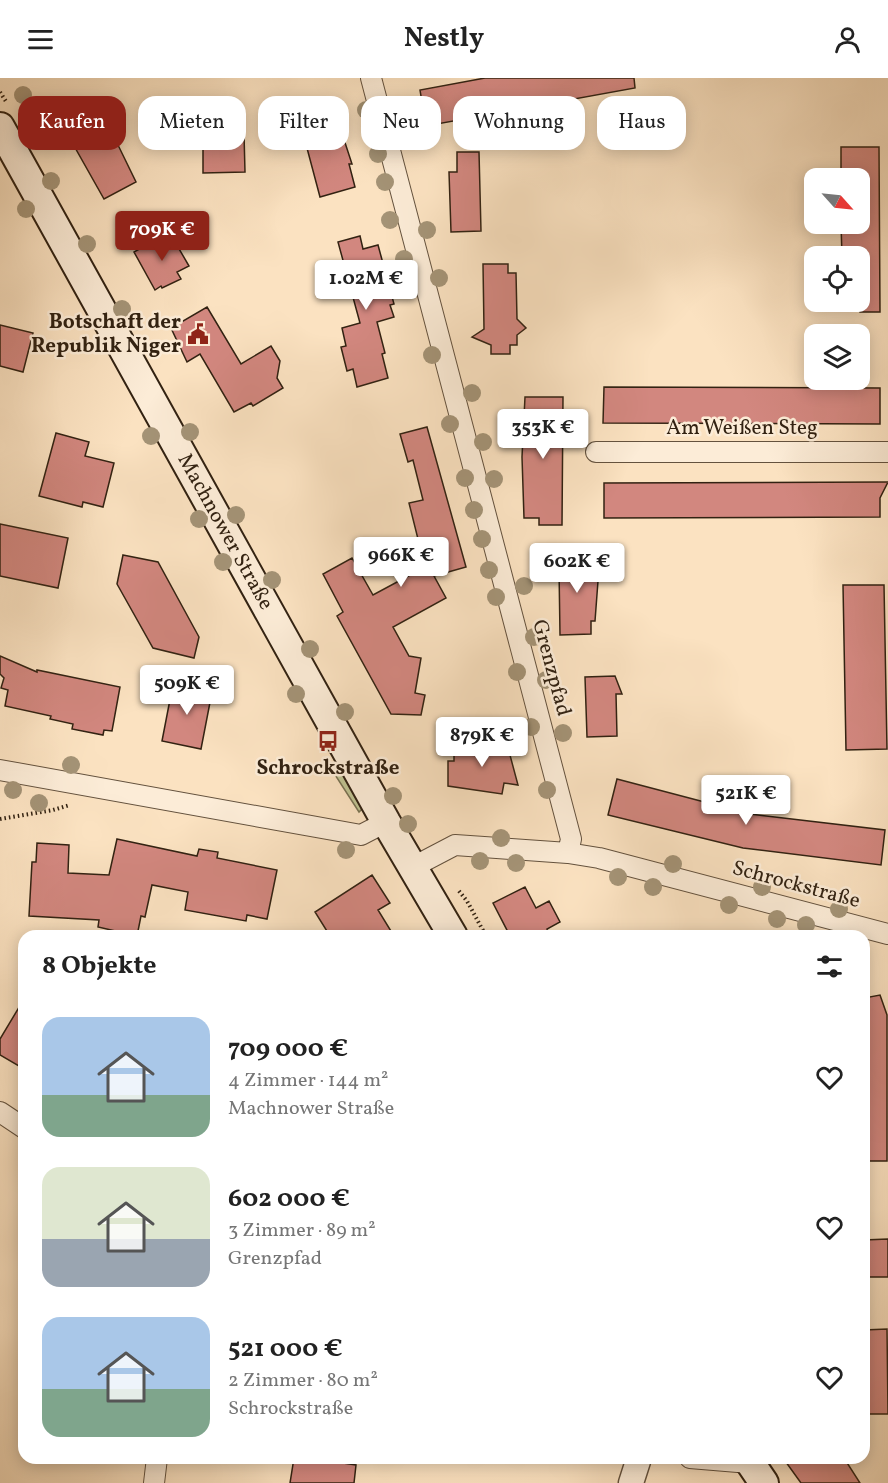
<!DOCTYPE html>
<html lang="de">
<head>
<meta charset="utf-8">
<style>
	:root { --surface:#fff; --page:#f6f6f6; --text:#222; --muted:#767676; --accent:#8f2418 }
	body { margin:0; font-family:Vollkorn,serif; background:var(--page); color:var(--text); height:100vh; display:flex; flex-direction:column; font-size:22px; white-space:nowrap }
	* { box-sizing:border-box; margin:0 }
	p { font-size:20px; color:var(--muted) }
	.icon { flex:none; width:33px; height:33px; fill:none; stroke:currentColor; stroke-width:2; stroke-linecap:round; stroke-linejoin:round }
	.map { position:relative; flex:1; overflow:hidden }
	.drawer { position:absolute; left:18px; top:852px; width:852px; height:534px; display:flex; flex-direction:column; background:var(--surface); border-radius:18px; box-shadow:0 3px 15px #0003 }
	.drawer>* { flex:none }
	.top-card { position:absolute; left:18px; top:18px; width:852px; height:54px; display:flex; gap:12px }
	.needle { width:39px; rotate:117deg }
	.tools { position:absolute; left:804px; top:90px; display:grid; gap:12px }
	.tools a { display:grid; place-items:center; width:66px; height:66px; border-radius:12px; background:var(--surface); box-shadow:0 3px 15px #0003; font-size:30px }
	.price { position:absolute; translate:-50% -51px; padding:0 14px; border-radius:6px; background:#fff; color:#222; font-size:20px; line-height:39px; filter:drop-shadow(0 2px 3px #0008) }
	.price::after { content:''; position:absolute; left:50%; top:36px; width:18px; height:14px; margin-left:-9px; background:inherit; clip-path:polygon(0 0,100% 0,50% 100%) }
	.price.active { background:var(--accent); color:#fff }
	ul { padding:0; list-style:none }
	li { display:flex; align-items:center; gap:18px; height:150px; padding:0 24px }
	li span { display:grid; place-items:center; flex:none; width:168px; height:120px; border-radius:18px; color:#555 }
	li>.icon { margin-inline-start:auto }
	span .icon { width:72px; height:72px; fill:#fffc; stroke-width:1 }
	li b { font-size:26px }
	h2 { display:flex; justify-content:space-between; align-items:center; height:72px; padding:0 24px; font-size:26px }
	.tag { padding:0 21px; border-radius:18px; background:var(--surface); box-shadow:0 3px 15px #0003; font-size:21px; line-height:54px }
	.tag.active { background:var(--accent); color:#fff }
	header { display:flex; justify-content:space-between; align-items:center; height:78px; padding:0 24px; background:var(--surface); font-size:27px; font-weight:700 }
	.map>svg:first-child { display:block }
	.green { fill:#c0c392; stroke:#797252; stroke-width:1.5 }
	.building { fill:#d2877f; stroke:#322212; stroke-width:1.5 }
	.lines { fill:none; stroke-linecap:round; stroke-linejoin:round }
	.minor-casing { stroke:#64523e; stroke-width:22 }
	.tertiary-casing { stroke:#64523e; stroke-width:27 }
	.secondary-casing { stroke:#322212; stroke-width:32 }
	.path { stroke:#322212; stroke-width:4; stroke-dasharray:1.5 3; stroke-linecap:butt }
	.minor { stroke:#fcecd7; stroke-width:20 }
	.tertiary { stroke:#fcecd7; stroke-width:24 }
	.secondary { stroke:#fcecd7; stroke-width:28 }
	.tree { fill:#a49376 }
	.labels { text-anchor:middle; dominant-baseline:central; stroke-width:5; stroke-linejoin:round; paint-order:stroke }
	.poi-label { font-size:21px; font-weight:bold; fill:#322212; stroke:#fcecd7; text-anchor:end }
	.street-label { font-size:21px; fill:#322212; stroke:#fcecd7 }
</style>
</head>
<body>
<header><svg class="icon" aria-label="menu" viewBox="0 0 24 24"><path d="M4 6h16M4 12h16M4 18h16"/></svg>Nestly<svg class="icon" aria-label="person" viewBox="0 0 24 24"><circle cx="12" cy="8" r="4"/><path d="M4 21q1-7 8-7t8 7"/></svg></header>
<div class="map">
<svg width="888" height="1405" viewBox="0 0 888 1405">
	<rect width="100%" height="100%" fill="#fbe2c1"/>
	<filter id="stains"><feTurbulence type="fractalNoise" baseFrequency=".00333" numOctaves="4"/><feColorMatrix values="0 0 0 0 .2 0 0 0 0 .09 0 0 0 0 .02 0 0 0 .5 -.17"/></filter>
	<radialGradient id="worn" r=".72"><stop offset=".6" stop-color="#630" stop-opacity="0"/><stop offset="1" stop-color="#630" stop-opacity=".3"/></radialGradient>
	<path class="green" d="M338 683 364 729 359 734 330 689Z"/>
	<path class="building" d="M485 0H634L635 10 426 48 420 12Z
		M334 31 352 86H349L355 109 320 119 299 40Z
		M96 33 118 67 136 104 104 121 64 50Z
		M203 56H244L245 94 203 95Z
		M841 69H879L880 234H860V178H842L841 146H860V100H841Z
		M457 74H479L481 153 451 154 449 94H457Z
		M167 155 175 171 178 169 189 188 177 194 181 201 162 210 161 208 155 212 134 174Z
		M360 158 363 171 378 167 394 226 390 227 394 239 377 244 385 275 382 276 388 300 357 309 353 291 347 293 341 269 346 268 342 250 360 245 338 164Z
		M483 186H508V195H516L517 241 526 250 517 257V267H510V276H491V267L472 259 484 251Z
		M207 229 241 286 271 268 280 283 277 300 283 310 253 328 251 325 234 334 200 276 187 284 171 250Z
		M0 247 33 255 23 294 0 288Z
		M604 309 880 310V346L603 345Z
		M525 319H563L562 447H539V440H524L522 379Z
		M427 349 466 489 434 498 446 520 393 549 409 578 421 580 415 615 425 617 421 637 391 636 337 538 343 534 323 496 352 480 373 517 425 489 409 425 423 422 413 382 408 384 400 356Z
		M56 355 89 364 85 378 114 385 103 429 83 424 82 429 39 418Z
		M888 404 880 420V439L604 440V405Z
		M0 446 68 460 58 510 0 498Z
		M560 475H591L590 491 598 503 595 543H591V556L560 557 559 490 560 489Z
		M123 477 158 484 199 559 194 580 153 570 117 506Z
		M843 507H884L887 671 846 672Z
		M0 578 37 594V592L120 609 112 653 104 652 103 657 72 651 73 646 50 641 51 638 5 628 8 612 1 610 4 600 0 596Z
		M615 598 622 616H616L617 658 587 659 585 599Z
		M173 606 212 614 201 671 162 663Z
		M507 666 518 707 504 705 502 716 448 708V683H454V668Z
		M617 701 750 736 885 752 881 787 743 770 608 737Z
		M117 761 197 778 199 771 218 774 217 780 277 792 267 841 247 837 246 843 185 832 188 814 152 807 145 839 141 838 137 858 98 849 99 842 29 838 32 784H36L37 765 69 767 68 795 109 797Z
		M372 797 390 825 378 832 394 858H330L315 834Z
		M525 809 536 830 549 823 560 844 547 851 550 858H510L493 825Z
		M880 917 887 937V1083H864V920Z
		M24 921V991L0 977V961Z
		M888 1161V1199H864V1162Z
		M887 1251 888 1336H864V1252Z
		M294 1380H310L356 1387 354 1405H290Z
		M783 1380H844L860 1405H801Z"/>
	<g class="lines">
		<defs>
			<path id="minor" d="M371 0 571 761 568 775
				M596 374H888
				M0 692 361 757 386 744
				M413 789 455 767 568 775 599 780 888 856
				M0 1034 24 1050
				M690 1380 750 1385
				M154 1405 157 1380"/>
			<path id="tertiary" d="M631 1405 639 1380"/>
			<path id="secondary" d="M0 49 386 744 453 858
				M747 1380 764 1405"/>
		</defs>
		<use href="#minor" class="minor-casing"/>
		<use href="#tertiary" class="tertiary-casing"/>
		<use href="#secondary" class="secondary-casing"/>
		<path class="path" d="M0 14 7 25
			M0 741 53 732 70 727
			M459 813 467 823 486 858"/>
		<use href="#minor" class="minor"/>
		<use href="#tertiary" class="tertiary"/>
		<use href="#secondary" class="secondary"/>
	</g>
	<g class="tree">
		<circle cx="23" cy="17" r="9"/>
		<circle cx="366" cy="32" r="9"/>
		<circle cx="399" cy="48" r="9"/>
		<circle cx="378" cy="76" r="9"/>
		<circle cx="51" cy="103" r="9"/>
		<circle cx="385" cy="104" r="9"/>
		<circle cx="26" cy="131" r="9"/>
		<circle cx="390" cy="142" r="9"/>
		<circle cx="427" cy="152" r="9"/>
		<circle cx="87" cy="166" r="9"/>
		<circle cx="404" cy="181" r="9"/>
		<circle cx="439" cy="200" r="9"/>
		<circle cx="122" cy="231" r="9"/>
		<circle cx="432" cy="277" r="9"/>
		<circle cx="472" cy="315" r="9"/>
		<circle cx="450" cy="346" r="9"/>
		<circle cx="190" cy="354" r="9"/>
		<circle cx="151" cy="358" r="9"/>
		<circle cx="483" cy="364" r="9"/>
		<circle cx="465" cy="400" r="9"/>
		<circle cx="494" cy="401" r="9"/>
		<circle cx="474" cy="432" r="9"/>
		<circle cx="236" cy="437" r="9"/>
		<circle cx="199" cy="441" r="9"/>
		<circle cx="482" cy="461" r="9"/>
		<circle cx="223" cy="484" r="9"/>
		<circle cx="489" cy="492" r="9"/>
		<circle cx="272" cy="502" r="9"/>
		<circle cx="524" cy="508" r="9"/>
		<circle cx="496" cy="519" r="9"/>
		<circle cx="534" cy="559" r="9"/>
		<circle cx="310" cy="571" r="9"/>
		<circle cx="517" cy="594" r="9"/>
		<circle cx="546" cy="602" r="9"/>
		<circle cx="296" cy="616" r="9"/>
		<circle cx="345" cy="634" r="9"/>
		<circle cx="531" cy="649" r="9"/>
		<circle cx="563" cy="655" r="9"/>
		<circle cx="71" cy="687" r="9"/>
		<circle cx="13" cy="712" r="9"/>
		<circle cx="547" cy="712" r="9"/>
		<circle cx="393" cy="718" r="9"/>
		<circle cx="39" cy="725" r="9"/>
		<circle cx="408" cy="746" r="9"/>
		<circle cx="501" cy="760" r="9"/>
		<circle cx="346" cy="772" r="9"/>
		<circle cx="480" cy="783" r="9"/>
		<circle cx="516" cy="785" r="9"/>
		<circle cx="673" cy="786" r="9"/>
		<circle cx="618" cy="799" r="9"/>
		<circle cx="653" cy="809" r="9"/>
		<circle cx="762" cy="809" r="9"/>
		<circle cx="729" cy="827" r="9"/>
		<circle cx="839" cy="831" r="9"/>
		<circle cx="777" cy="841" r="9"/>
		<circle cx="806" cy="847" r="9"/>
	</g>
	<defs>
		<symbol id="civic-bare" viewBox="-9 -9 18 18"><path d="M-.6-6.5H3V-4.5H.6V-3L4-1V1h2V6H-6V1h2V-1L-.6-3ZM-1.2 2.5V6h2.4V2.5Z" fill="#8f2418" stroke="#fcecd7" stroke-width="2.5" paint-order="stroke"/></symbol>
		<symbol id="bus-bare" viewBox="-9 -9 18 18"><path d="M-5-6H5V4H4V6H2V4H-2V6H-4V4H-5ZM-3.5-4V0h7V-4ZM-3.5 1.2v1.5H-2V1.2ZM2 1.2v1.5H3.5V1.2Z" fill="#8f2418" stroke="#fcecd7" stroke-width="2.5" paint-order="stroke"/></symbol>
	</defs>
	<g fill-rule="evenodd">
		<use href="#civic-bare" x="183" y="241" width="30" height="30"/>
		<use href="#bus-bare" x="313" y="648" width="30" height="30"/>
	</g>
	<g class="labels">
		<g class="poi-label">
			<text x="181" y="244">Botschaft der<tspan x="181" dy="24">Republik Niger</tspan></text>
			<text x="328" y="690" text-anchor="middle">Schrockstraße</text>
		</g>
		<g class="street-label">
			<text x="742" y="350">Am Weißen Steg</text>
			<text transform="translate(225 454) rotate(61)">Machnower Straße</text>
			<text transform="translate(551 590) rotate(75)">Grenzpfad</text>
			<text transform="translate(796 807) rotate(15)">Schrockstraße</text>
		</g>
	</g>
	<rect width="100%" height="100%" filter="url(#stains)"/>
	<rect width="100%" height="100%" fill="url(#worn)"/>
</svg>
<div class="tools">
<a><svg class="needle" viewBox="-14 -14 28 28"><path d="M0-13l5 13h-10z" fill="#e53935"/><path d="M0 13l5-13h-10z" fill="#767676"/></svg></a>
<a><svg class="icon" aria-label="locate" viewBox="0 0 24 24"><circle cx="12" cy="12" r="6"/><path d="M12 2v4M12 18v4M2 12h4M18 12h4"/></svg></a>
<a><svg class="icon" aria-label="layers" viewBox="0 0 24 24"><path d="M12 4l9 5-9 5-9-5zM3 14l9 5 9-5"/></svg></a>
</div>
<b class="price active" style="left:162px;top:184px">709K €</b>
<b class="price" style="left:366px;top:233px">1.02M €</b>
<b class="price" style="left:543px;top:382px">353K €</b>
<b class="price" style="left:401px;top:510px">966K €</b>
<b class="price" style="left:577px;top:516px">602K €</b>
<b class="price" style="left:187px;top:638px">509K €</b>
<b class="price" style="left:482px;top:690px">879K €</b>
<b class="price" style="left:746px;top:748px">521K €</b>
<div class="top-card">
<a class="tag active">Kaufen</a>
<a class="tag">Mieten</a>
<a class="tag">Filter</a>
<a class="tag">Neu</a>
<a class="tag">Wohnung</a>
<a class="tag">Haus</a>
</div>
<section class="drawer">
<h2>8 Objekte<svg class="icon" aria-label="filters" viewBox="0 0 24 24"><path d="M4 7h16M4 17h16"/><circle cx="9" cy="7" r="2"/><circle cx="15" cy="17" r="2"/></svg></h2>
<ul>
<li><span style="background:linear-gradient(#a9c7e8 65%,#7fa58c 0)"><svg class="icon" aria-label="home" viewBox="0 0 24 24"><path d="M3 11l9-7 9 7M6 9v11h12V9"/></svg></span><div><b>709 000 €</b><p>4 Zimmer · 144 m²</p><p>Machnower Straße</p></div><svg class="icon" aria-label="heart" viewBox="0 0 24 24"><path d="M12 20l-8-8c-3-5 5-10 8-4 3-6 11-1 8 4z"/></svg></li>
<li><span style="background:linear-gradient(#dfe7d0 60%,#9aa5b1 0)"><svg class="icon" aria-label="home" viewBox="0 0 24 24"><path d="M3 11l9-7 9 7M6 9v11h12V9"/></svg></span><div><b>602 000 €</b><p>3 Zimmer · 89 m²</p><p>Grenzpfad</p></div><svg class="icon" aria-label="heart" viewBox="0 0 24 24"><path d="M12 20l-8-8c-3-5 5-10 8-4 3-6 11-1 8 4z"/></svg></li>
<li><span style="background:linear-gradient(#a9c7e8 60%,#7fa58c 0)"><svg class="icon" aria-label="home" viewBox="0 0 24 24"><path d="M3 11l9-7 9 7M6 9v11h12V9"/></svg></span><div><b>521 000 €</b><p>2 Zimmer · 80 m²</p><p>Schrockstraße</p></div><svg class="icon" aria-label="heart" viewBox="0 0 24 24"><path d="M12 20l-8-8c-3-5 5-10 8-4 3-6 11-1 8 4z"/></svg></li>
</ul>
</section>
</div>
</body>
</html>
